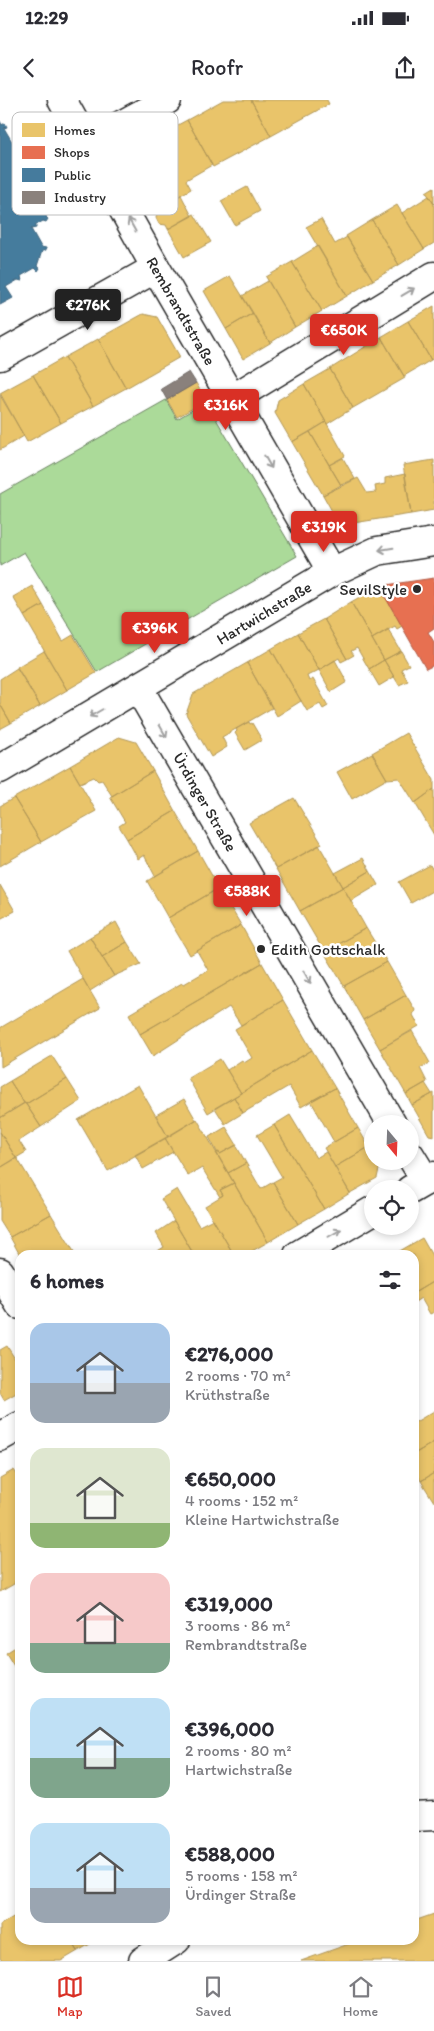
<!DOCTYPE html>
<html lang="en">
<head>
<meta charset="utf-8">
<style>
	:root { --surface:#fff; --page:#f7f7f7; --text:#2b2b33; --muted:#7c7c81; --line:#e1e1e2; --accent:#d93025 }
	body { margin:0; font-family:Itim,sans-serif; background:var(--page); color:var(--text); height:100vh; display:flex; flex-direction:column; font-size:19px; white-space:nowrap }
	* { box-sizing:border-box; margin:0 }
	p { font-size:16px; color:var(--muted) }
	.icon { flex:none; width:28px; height:28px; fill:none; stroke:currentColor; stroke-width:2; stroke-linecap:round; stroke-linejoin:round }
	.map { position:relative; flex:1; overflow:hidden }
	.drawer { position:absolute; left:15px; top:1150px; width:404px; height:695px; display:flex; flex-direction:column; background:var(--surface); border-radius:15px; box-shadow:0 2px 8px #0003 }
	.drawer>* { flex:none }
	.needle { width:32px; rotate:161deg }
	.tools { position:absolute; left:364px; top:1015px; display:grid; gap:10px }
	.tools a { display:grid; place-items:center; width:55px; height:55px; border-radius:50%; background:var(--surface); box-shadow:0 2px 8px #0003; font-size:25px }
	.price { position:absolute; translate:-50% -42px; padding:0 11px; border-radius:5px; background:var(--accent); color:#fff; font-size:16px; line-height:32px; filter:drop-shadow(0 1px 2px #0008) }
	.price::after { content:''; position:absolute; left:50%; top:30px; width:15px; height:11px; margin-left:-8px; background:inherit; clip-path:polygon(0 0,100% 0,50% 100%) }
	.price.selected { background:#222; color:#fff }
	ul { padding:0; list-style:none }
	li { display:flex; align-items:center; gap:15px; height:125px; padding:0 15px }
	li span { display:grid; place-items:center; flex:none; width:140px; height:100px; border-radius:15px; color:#555 }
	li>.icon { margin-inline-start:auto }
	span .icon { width:60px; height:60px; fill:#fffc; stroke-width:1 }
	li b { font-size:21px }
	h2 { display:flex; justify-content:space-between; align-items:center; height:60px; padding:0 15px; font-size:21px }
	.status { display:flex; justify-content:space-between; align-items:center; height:35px; padding:0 25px; background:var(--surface); direction:ltr }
	.status svg { height:14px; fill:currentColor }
	header { display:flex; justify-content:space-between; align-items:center; height:65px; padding:0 15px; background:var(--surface); font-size:22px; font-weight:600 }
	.tabs { display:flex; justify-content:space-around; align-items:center; height:70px; border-top:1px solid var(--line); background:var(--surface); font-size:14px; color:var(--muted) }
	.tabs a { display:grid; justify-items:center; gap:2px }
	.tabs .selected { color:var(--accent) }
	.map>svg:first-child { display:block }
	.green { fill:#abda99; stroke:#6b8262 }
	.homes { fill:#e9c46a; stroke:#b09657 }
	.shops { fill:#e76f51; stroke:#af5b46 }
	.public { fill:#457b9d; stroke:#3d637b }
	.industry { fill:#8a817c; stroke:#6e6764 }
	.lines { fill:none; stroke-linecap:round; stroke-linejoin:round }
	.minor-casing { stroke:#2b2b2b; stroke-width:31 }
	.tertiary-casing { stroke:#2b2b2b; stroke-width:31 }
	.minor { stroke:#fff; stroke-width:28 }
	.tertiary { stroke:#fff; stroke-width:28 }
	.oneway { stroke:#a0a0a0 }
	.poi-dot { fill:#2b2b2b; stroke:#fff; stroke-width:2 }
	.labels { text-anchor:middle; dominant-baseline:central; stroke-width:5; stroke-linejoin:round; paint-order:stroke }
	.street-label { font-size:16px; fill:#2b2b2b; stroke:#fff }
	.poi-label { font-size:16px; fill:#2b2b2b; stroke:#fff; text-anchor:end }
	.key { fill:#fff; stroke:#bfbfbf; stroke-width:1 }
	.key-label { font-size:14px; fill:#2b2b2b }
</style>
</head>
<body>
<div class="status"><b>12:29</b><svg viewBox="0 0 49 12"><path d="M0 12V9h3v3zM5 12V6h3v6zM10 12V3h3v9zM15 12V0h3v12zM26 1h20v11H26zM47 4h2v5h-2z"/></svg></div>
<header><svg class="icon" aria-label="back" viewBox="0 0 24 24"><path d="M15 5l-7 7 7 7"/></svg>Roofr<svg class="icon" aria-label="share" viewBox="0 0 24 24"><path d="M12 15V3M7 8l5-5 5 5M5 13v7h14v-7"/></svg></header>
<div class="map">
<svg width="434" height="1861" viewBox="0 0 434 1861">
	<rect width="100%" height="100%" fill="#fff"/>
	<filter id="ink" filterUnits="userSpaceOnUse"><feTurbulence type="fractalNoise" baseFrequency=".02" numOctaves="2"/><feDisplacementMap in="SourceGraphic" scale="10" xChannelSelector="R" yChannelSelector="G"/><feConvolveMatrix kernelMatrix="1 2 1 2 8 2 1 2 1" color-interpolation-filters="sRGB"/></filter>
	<g filter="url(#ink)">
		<path class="green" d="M166 300 177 319 206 302 297 456 97 572 24 452 0 466V394Z"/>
		<path class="homes" d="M223 0H251L271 36 213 67 187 20Z
			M251 0H327L329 4 271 36Z
			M187 20 212 65 186 80 191 89 156 109 129 63 132 50Z
			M247 87 260 111 235 125 221 101Z
			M434 87V104L426 92Z
			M181 95 192 116 168 129 166 125 159 124 156 118 157 111 156 109Z
			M429 96 434 104V143L424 149 402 113Z
			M397 105 424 149 399 165 372 120Z
			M194 114 211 142 184 157 168 129Z
			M321 119 335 144 347 137 373 180 347 196 306 127Z
			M372 120 399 165 373 180 346 136Z
			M318 146 347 196 322 211 292 162Z
			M292 162 322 211 295 227 266 177Z
			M230 176 253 213 226 229 204 191Z
			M268 181 295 227 270 243 242 196Z
			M434 206V258L431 260 408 221Z
			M253 213 270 243 243 259 226 229Z
			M143 214 157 217 180 257 126 288 98 239Z
			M408 221 431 260 404 276 381 237Z
			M381 237 405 278 353 308 330 269Z
			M98 239 126 288 93 306 65 257Z
			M65 257 93 306 61 323 33 275Z
			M330 269 353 308 327 324 304 284Z
			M33 275 61 323 27 342 0 293Z
			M196 283 206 301 177 317 167 300Z
			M304 284 326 322 292 342 275 313 278 300Z
			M0 295 24 336 0 350Z
			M326 322 345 356 329 365 310 332Z
			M310 332 341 385 323 395 292 342Z
			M343 358 355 379 341 385 329 365Z
			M434 360V410L411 414 403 365Z
			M405 374 411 414 347 424 337 420 323 395 358 378 367 393 376 392 375 386 385 384V378Z
			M32 486 43 505 24 516 13 497Z
			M379 486 402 526 397 529 395 526 372 539 351 502Z
			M351 502 384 560 369 569 357 548 351 551 354 555 347 559 324 519Z
			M43 505 63 541 73 535 96 573 67 590 24 516Z
			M324 519 347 559 341 562 339 558 319 570 298 533Z
			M388 529 401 551 384 560 372 539Z
			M298 533 319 570 307 576 309 581 313 579 328 606 323 609 320 604 307 611 271 549Z
			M271 549 301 601 277 616 247 563Z
			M44 551 67 590 40 606 17 567Z
			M401 551 409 565 401 569 408 581 399 585 384 560Z
			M335 560 347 582 331 592 319 570Z
			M384 560 394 577 379 586 369 569Z
			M247 563 272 608 222 637 227 647 211 657 186 614 193 594Z
			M17 568 40 606 11 623 0 604V579Z
			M0 604 11 623 0 629Z
			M249 622 250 624 252 623 262 640 245 650 235 633 237 631 236 629Z
			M406 633 434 680V689L415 703 399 678 387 679 372 653Z
			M119 637 136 642 153 671 112 696 102 680 98 681 94 677 80 683 70 666Z
			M372 653 387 679 352 699 337 672Z
			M70 666 96 711 41 742 14 698Z
			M153 671 175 711 127 739 119 726 125 722 110 697Z
			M434 689V735L415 703Z
			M14 698 41 742 0 766V706Z
			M294 698 322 744 276 769 249 723Z
			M175 711 198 751 155 776 144 755 138 759 127 739Z
			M319 745 343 787 300 811 276 769Z
			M198 751 219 788 168 818 147 781Z
			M363 758 370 771 343 787 335 773Z
			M430 765 434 772V790L411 803 399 782Z
			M370 771 378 785 351 801 343 787Z
			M0 785 15 811 0 819Z
			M343 787 366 828 324 852 300 811Z
			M219 788 241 825 190 855 168 818Z
			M116 822 127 842 102 857 90 837Z
			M241 825 262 863 140 934 129 914 182 883 184 884 208 870 197 851Z
			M366 828 387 862 344 886 324 852Z
			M90 837 114 876 90 891 67 851Z
			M127 842 141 864 114 876 102 857Z
			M387 862 406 895 363 920 344 886Z
			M262 863 283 900 241 925 229 907 153 956 140 934Z
			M83 879 100 908 1 967 0 928Z
			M406 895 415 910 413 915 419 926 380 949 363 920Z
			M283 900 312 950 241 993 227 970 242 960 244 963 252 958 235 929Z
			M412 931 430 963 420 968 427 982 406 994 380 949Z
			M312 950 335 988 301 1007 289 986 243 1013 234 997Z
			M52 956 67 979 26 1004 24 1003 10 981Z
			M220 959 241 993 208 1013 188 978Z
			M67 979 81 1001 41 1027 26 1004Z
			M10 981 24 1003 0 1018V987Z
			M425 983 432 994 412 1005 406 994Z
			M138 985 168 1037 108 1071 78 1020Z
			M335 988 358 1028 334 1042 311 1001Z
			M434 993V1036L429 1035 412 1005Z
			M234 997 243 1013 225 1024 215 1008Z
			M184 999 196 1020 168 1037 156 1015Z
			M25 1003 41 1027 19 1041 26 1052 16 1058 0 1032V1018Z
			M290 1015 316 1058 326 1052 350 1093 324 1109 274 1025Z
			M197 1019 234 1083 220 1090 223 1095 220 1097 202 1068 188 1076 165 1038Z
			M274 1025 324 1109 298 1124 273 1082 282 1077 257 1035Z
			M226 1027 237 1045 220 1054 217 1052 209 1037Z
			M358 1028 369 1047 335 1067 324 1048Z
			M0 1032 16 1058 0 1068Z
			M165 1038 173 1052 143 1069 135 1055Z
			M236 1045 246 1063 228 1073 216 1053 219 1052 220 1054Z
			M369 1047 372 1052V1061H378L380 1065 377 1078 350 1093 335 1067Z
			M17 1058 51 1114 10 1137 0 1121V1068Z
			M246 1063 261 1089 273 1082 298 1124 268 1142 228 1073Z
			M234 1083 268 1142 245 1155H234L205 1106 223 1095 220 1090Z
			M177 1089 199 1126 213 1119 234 1155H194L161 1099Z
			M51 1114 76 1155H20L10 1137Z
			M174 1121 194 1155H158L156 1152 164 1147 156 1133Z
			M422 1138 434 1159V1181L414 1193V1155H393Z
			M434 1181V1212L430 1214 421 1198 415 1202 414 1193Z
			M7 1246 20 1267V1291L4 1300 0 1293V1250Z
			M434 1311V1342L414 1354V1323Z
			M434 1342V1373L421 1381 414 1368V1354Z
			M14 1370 20 1379V1480L15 1481 14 1484 0 1492V1378Z
			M434 1373V1402L421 1381Z
			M20 1544V1576L6 1553Z
			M20 1813V1840H71L78 1851 61 1861H2L0 1858V1825Z
			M434 1814V1861H301L360 1840H414V1821Z
			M71 1840H97L78 1851Z"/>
		<path class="shops" d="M434 478V528L428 532 434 542V565L426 569 379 486Z"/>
		<path class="public" d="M0 21 2 25 5 23 7 27 4 28 17 50 26 46 28 41 31 42 30 47 52 84 56 86 55 90 51 89 41 93 47 105H51L46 117 48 119 46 122 43 121 36 125V128L31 129 41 147 46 148V150L42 151 37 166 40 168 38 171 35 168 21 176 22 181 18 180 6 187 13 198 0 205Z"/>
		<path class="industry" d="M189 272 196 283 167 300 161 289Z"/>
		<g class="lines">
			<defs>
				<path id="minor" d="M62 0 156 168 332 472
					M88 43 167 0
					M0 256 156 168
					M232 299 434 176
					M139 589 392 1024
					M410 1055 426 1081
					M0 1172 20 1205
					M414 1717 434 1716
					M143 1861 176 1840"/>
				<path id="tertiary" d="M0 669 332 472 377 451 434 442
					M410 1090 434 1076
					M298 1155 372 1111
					M0 1337 20 1326"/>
			</defs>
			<use href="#minor" class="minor-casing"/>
			<use href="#tertiary" class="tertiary-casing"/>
			<use href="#minor" class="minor"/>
			<use href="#tertiary" class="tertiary"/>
		</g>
		<defs><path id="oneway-shaft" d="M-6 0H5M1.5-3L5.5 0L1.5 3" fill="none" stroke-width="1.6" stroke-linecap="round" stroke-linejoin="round" transform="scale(1.25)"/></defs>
		<g class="oneway">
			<use href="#oneway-shaft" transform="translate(132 125) rotate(-119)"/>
			<use href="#oneway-shaft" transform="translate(408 192) rotate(-31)"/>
			<use href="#oneway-shaft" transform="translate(268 362) rotate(60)"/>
			<use href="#oneway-shaft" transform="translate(386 449) rotate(171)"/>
			<use href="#oneway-shaft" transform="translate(96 613) rotate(150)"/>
			<use href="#oneway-shaft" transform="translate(163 631) rotate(60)"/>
			<use href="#oneway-shaft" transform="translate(307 877) rotate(60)"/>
			<use href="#oneway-shaft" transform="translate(335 1133) rotate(-30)"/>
		</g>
	</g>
	<g class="poi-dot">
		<circle cx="417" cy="489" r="5"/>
		<circle cx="261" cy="849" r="5"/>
	</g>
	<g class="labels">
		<g class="street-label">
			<text transform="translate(181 211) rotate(60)">Rembrandtstraße</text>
			<text transform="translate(264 513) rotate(-31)">Hartwichstraße</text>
			<text transform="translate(205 702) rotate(60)">Ürdinger Straße</text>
		</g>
		<g class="poi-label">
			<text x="407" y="489">SevilStyle</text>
			<text x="271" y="849" text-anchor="start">Edith Gottschalk</text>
		</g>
	</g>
	<rect x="12" y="12" width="166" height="103" rx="8" class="key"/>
	<rect x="22" y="23" width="23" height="14" fill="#e9c46a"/>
	<rect x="22" y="46" width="23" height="13" fill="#e76f51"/>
	<rect x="22" y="68" width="23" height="14" fill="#457b9d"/>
	<rect x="22" y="91" width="23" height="13" fill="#8a817c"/>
	<g class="key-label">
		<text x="54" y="35">Homes</text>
		<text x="54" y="57">Shops</text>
		<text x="54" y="80">Public</text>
		<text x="54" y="102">Industry</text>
	</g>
</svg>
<div class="tools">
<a><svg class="needle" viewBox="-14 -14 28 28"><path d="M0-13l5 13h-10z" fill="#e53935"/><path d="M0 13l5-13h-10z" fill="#7c7c81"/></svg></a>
<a><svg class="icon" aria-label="locate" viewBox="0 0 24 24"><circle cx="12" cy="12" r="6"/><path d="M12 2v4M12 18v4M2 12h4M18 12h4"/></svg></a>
</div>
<b class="price selected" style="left:88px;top:231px">€276K</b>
<b class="price" style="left:344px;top:256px">€650K</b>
<b class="price" style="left:226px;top:331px">€316K</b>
<b class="price" style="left:324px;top:453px">€319K</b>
<b class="price" style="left:155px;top:554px">€396K</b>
<b class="price" style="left:247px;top:817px">€588K</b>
<section class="drawer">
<h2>6 homes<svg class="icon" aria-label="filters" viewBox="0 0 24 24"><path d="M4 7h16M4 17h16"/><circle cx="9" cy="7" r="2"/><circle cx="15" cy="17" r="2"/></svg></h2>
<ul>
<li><span style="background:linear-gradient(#a9c7e8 60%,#9aa5b1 0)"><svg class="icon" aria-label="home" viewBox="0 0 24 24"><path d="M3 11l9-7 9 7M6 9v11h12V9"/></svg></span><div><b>€276,000</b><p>2 rooms · 70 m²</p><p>Krüthstraße</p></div></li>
<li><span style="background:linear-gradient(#dfe7d0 75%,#8fb573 0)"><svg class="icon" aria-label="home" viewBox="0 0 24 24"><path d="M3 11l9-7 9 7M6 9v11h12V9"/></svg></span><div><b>€650,000</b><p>4 rooms · 152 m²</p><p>Kleine Hartwichstraße</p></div></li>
<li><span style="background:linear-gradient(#f6c9c9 70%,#7fa58c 0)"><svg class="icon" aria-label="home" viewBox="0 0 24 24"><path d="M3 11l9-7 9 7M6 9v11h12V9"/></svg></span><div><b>€319,000</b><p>3 rooms · 86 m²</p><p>Rembrandtstraße</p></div></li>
<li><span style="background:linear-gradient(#bfe0f5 60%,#7fa58c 0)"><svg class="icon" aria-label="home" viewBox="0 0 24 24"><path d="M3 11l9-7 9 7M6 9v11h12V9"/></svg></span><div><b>€396,000</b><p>2 rooms · 80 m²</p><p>Hartwichstraße</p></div></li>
<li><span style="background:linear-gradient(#bfe0f5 65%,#9aa5b1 0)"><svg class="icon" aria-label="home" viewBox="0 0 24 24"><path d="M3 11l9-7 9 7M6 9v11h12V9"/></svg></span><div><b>€588,000</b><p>5 rooms · 158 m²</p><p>Ürdinger Straße</p></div></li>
</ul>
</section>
</div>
<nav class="tabs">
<a class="selected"><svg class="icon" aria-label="map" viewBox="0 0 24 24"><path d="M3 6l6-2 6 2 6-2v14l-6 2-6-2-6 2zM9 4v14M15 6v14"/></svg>Map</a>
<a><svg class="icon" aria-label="saved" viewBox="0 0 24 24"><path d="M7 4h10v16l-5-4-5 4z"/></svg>Saved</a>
<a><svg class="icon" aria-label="home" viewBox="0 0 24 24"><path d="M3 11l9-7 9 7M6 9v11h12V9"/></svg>Home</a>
</nav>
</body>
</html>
